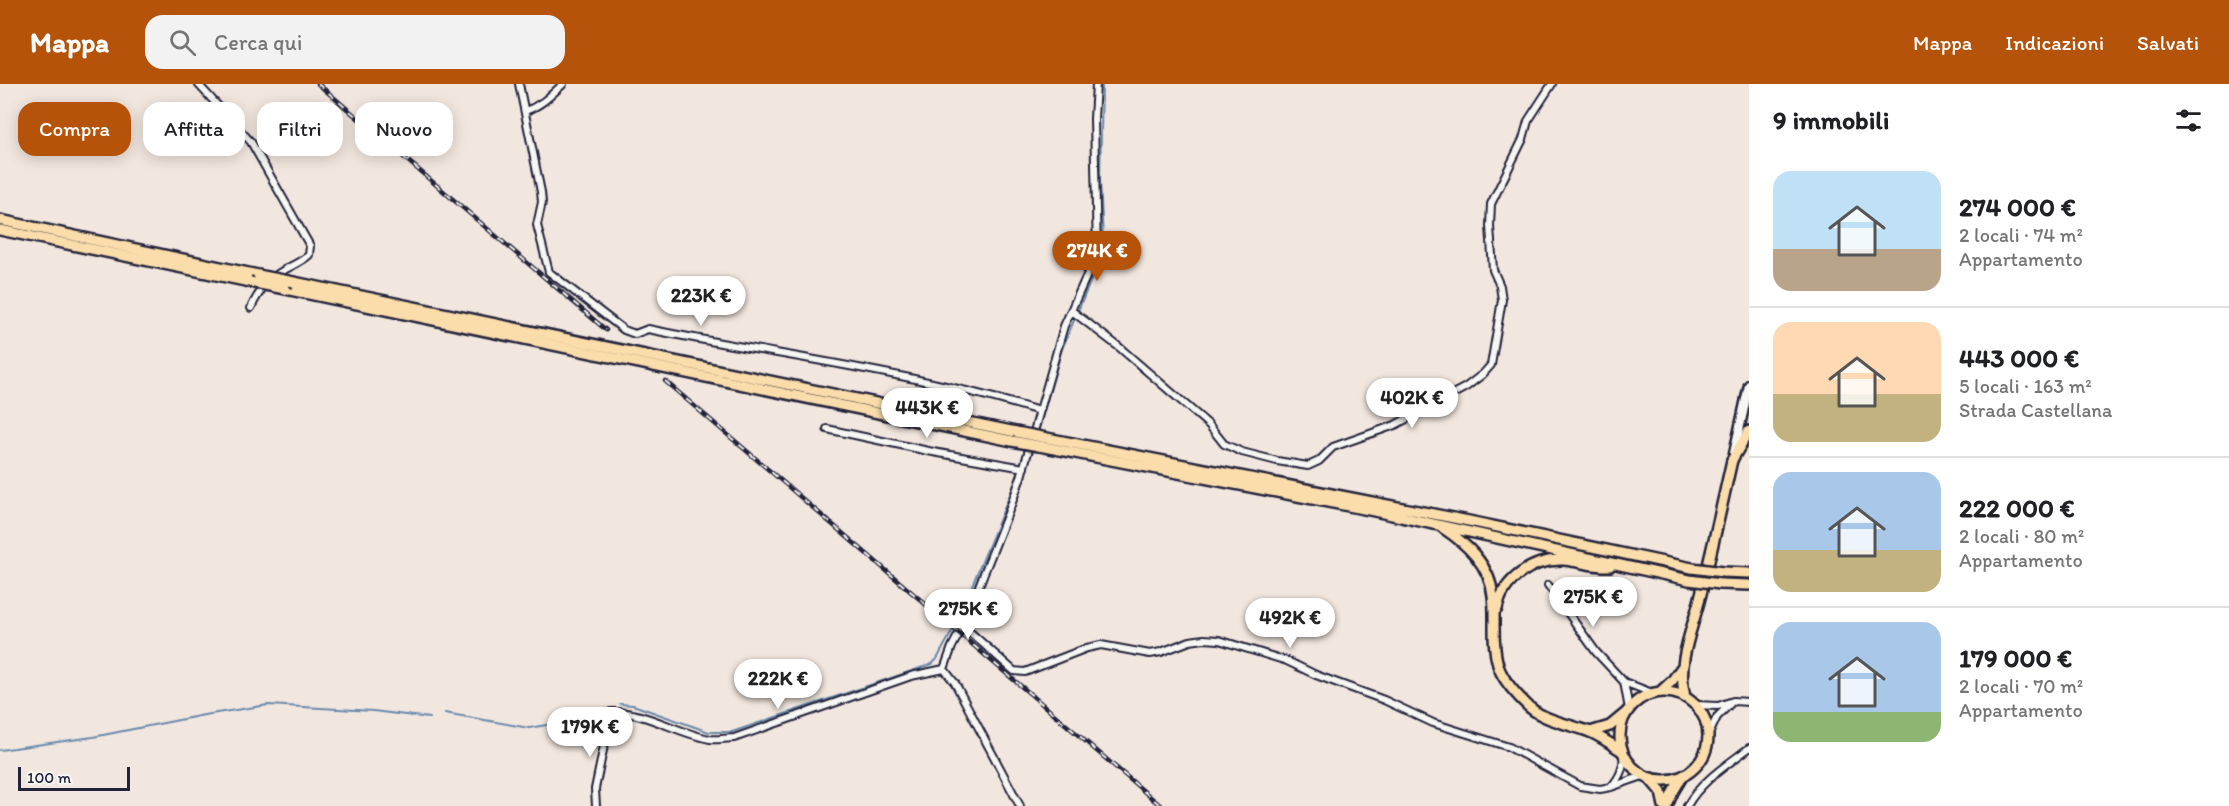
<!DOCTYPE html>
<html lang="it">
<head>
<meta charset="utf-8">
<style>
	:root { --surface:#fff; --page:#f2f2f2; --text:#202124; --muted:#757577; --line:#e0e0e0; --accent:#b45309 }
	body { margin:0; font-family:Itim,sans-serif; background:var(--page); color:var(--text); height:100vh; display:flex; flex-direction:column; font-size:22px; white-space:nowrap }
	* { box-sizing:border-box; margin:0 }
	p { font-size:20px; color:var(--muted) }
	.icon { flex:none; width:33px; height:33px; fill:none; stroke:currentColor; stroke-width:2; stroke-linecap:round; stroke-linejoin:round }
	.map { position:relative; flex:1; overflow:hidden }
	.side { display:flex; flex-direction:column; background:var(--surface); width:480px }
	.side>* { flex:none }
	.top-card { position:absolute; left:18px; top:18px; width:570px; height:54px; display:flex; gap:12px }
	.scale { position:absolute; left:18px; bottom:15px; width:112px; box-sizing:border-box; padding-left:6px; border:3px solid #22223b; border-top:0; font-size:16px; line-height:21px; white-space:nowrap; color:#22223b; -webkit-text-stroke:4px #f6f6f2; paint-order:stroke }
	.price { position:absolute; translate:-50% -51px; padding:0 14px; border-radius:21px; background:#fff; color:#222; font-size:20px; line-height:39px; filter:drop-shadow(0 2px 3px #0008) }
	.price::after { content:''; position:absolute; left:50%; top:36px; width:18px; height:14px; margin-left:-9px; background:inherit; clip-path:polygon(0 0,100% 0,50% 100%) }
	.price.current { background:var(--accent); color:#fff }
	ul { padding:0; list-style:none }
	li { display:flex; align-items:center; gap:18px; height:150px; padding:0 24px }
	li+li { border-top:2px solid var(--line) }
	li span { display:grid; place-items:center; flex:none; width:168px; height:120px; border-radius:18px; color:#555 }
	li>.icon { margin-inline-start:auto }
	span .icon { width:72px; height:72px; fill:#fffc; stroke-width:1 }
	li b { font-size:26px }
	h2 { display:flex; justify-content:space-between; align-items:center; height:72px; padding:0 24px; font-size:26px }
	.chip { padding:0 21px; border-radius:18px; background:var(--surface); box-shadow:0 3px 15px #0003; font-size:21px; line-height:54px }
	.chip.current { background:var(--accent); color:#fff }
	header { display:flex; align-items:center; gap:36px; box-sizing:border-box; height:84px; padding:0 30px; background:var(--accent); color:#fff }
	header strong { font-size:28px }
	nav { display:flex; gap:33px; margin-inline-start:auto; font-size:21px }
	.search { width:420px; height:54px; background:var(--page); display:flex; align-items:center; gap:15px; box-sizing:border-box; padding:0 21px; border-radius:18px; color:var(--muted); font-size:22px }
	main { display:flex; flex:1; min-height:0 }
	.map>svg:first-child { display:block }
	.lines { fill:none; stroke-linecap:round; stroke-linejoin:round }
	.stream { stroke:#6989ac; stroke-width:2 }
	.minor-casing { stroke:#22223b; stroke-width:10 }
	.secondary-casing { stroke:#22223b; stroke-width:13 }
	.primary-casing { stroke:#22223b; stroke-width:14 }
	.trunk-casing { stroke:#22223b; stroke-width:14 }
	.minor { stroke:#f6f6f2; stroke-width:6 }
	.secondary { stroke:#f6f6f2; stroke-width:8 }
	.primary { stroke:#fbddab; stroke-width:9 }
	.trunk { stroke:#fbddab; stroke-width:9 }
	.rail-casing { stroke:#22223b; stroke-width:4.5 }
	.rail { stroke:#f6f6f2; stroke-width:2; stroke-dasharray:7; stroke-linecap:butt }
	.trunk-bridge-casing { stroke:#22223b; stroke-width:14; stroke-linecap:butt }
	.trunk-bridge { stroke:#fbddab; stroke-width:9 }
</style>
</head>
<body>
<header>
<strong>Mappa</strong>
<div class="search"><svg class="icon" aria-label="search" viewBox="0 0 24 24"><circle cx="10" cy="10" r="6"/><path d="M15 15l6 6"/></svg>Cerca qui</div>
<nav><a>Mappa</a><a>Indicazioni</a><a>Salvati</a></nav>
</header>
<main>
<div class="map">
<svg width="1749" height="722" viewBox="0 0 1749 722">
	<rect width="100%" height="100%" fill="#f2e7df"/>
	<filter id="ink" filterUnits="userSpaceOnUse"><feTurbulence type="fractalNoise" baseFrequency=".0167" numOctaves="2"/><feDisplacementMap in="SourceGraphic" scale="12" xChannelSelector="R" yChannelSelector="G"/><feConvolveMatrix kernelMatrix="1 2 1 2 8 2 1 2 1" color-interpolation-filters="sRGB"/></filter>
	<g filter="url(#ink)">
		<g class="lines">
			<path class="stream" d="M1038 348 1062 265 1101 172 1103 155 1100 96 1102 0
				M1032 370 1034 363
				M620 620 633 621 709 648H732L932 580 937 575 956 540 1016 396
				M445 629 529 644 558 639 600 626
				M0 666 93 653 204 631 268 621 373 627 430 634"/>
			<defs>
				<path id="minor" d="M198 0 251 58 310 162 309 171C301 178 293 181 284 186 269 194 258 209 251 224
					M519 0 541 108 542 118 537 141 549 188 624 246 635 250 648 245C778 272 911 287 1039 327
					M525 27C541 22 551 11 563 0
					M1072 227 1119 263 1209 341 1224 360 1242 368 1277 377 1308 382 1319 377 1333 363 1395 341 1466 303 1483 290 1491 281 1502 216 1500 202 1493 186 1490 142 1491 120 1523 55 1528 37 1552 0
					M827 345 933 368 1024 384
					M1548 501 1596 568 1624 598 1652 609
					M963 542 1014 587 1025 588 1087 564 1101 561 1150 570 1161 568 1190 557 1204 555 1219 556 1287 577 1316 591 1384 616 1433 639 1509 663 1580 702 1600 705 1611 703 1643 692
					M1624 598 1629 625
					M1696 621 1718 622 1733 617 1749 618
					M1709 650 1717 633 1731 619
					M1611 703C1620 693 1623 685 1624 671
					M596 722 595 705 611 628C646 627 676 649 710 655 717 656 726 654 734 654L911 592 944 585
					M1020 722 955 599 944 585 952 563 963 542 1010 424 1021 393 1064 242 1097 169 1094 35 1096 0
					M1687 722C1701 697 1727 681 1749 664"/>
				<path id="secondary" d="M1734 369 1749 301"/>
				<path id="primary" d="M1620 652a44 44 0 1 1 88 0a44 44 0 1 1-88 0Z
					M1660 608 1672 597 1682 583
					M1685 613C1676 578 1693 545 1701 510 1712 466 1722 421 1732 376
					M1649 694 1661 708 1664 722
					M1667 722 1673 708 1682 693"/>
				<path id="trunk" d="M0 136 258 191
					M0 146 250 198
					M294 198 1016 348
					M285 205 1012 357
					M1042 353 1469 437 1692 484
					M1039 362 1374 427 1689 496
					M1732 376 1749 347
					M1443 444C1467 460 1490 481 1493 512 1496 534 1491 558 1498 581 1502 595 1514 608 1524 618 1541 637 1567 639 1590 648 1601 653 1611 660 1622 667
					M1723 488 1749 489
					M1720 500 1749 501
					M1497 525C1503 495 1533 475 1563 476 1579 477 1594 483 1610 482
					M1590 648 1610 642 1627 628"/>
			</defs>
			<use href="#minor" class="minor-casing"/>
			<use href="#secondary" class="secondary-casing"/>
			<use href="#primary" class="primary-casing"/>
			<use href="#trunk" class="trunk-casing"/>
			<use href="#minor" class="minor"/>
			<use href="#secondary" class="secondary"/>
			<use href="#primary" class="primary"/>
			<use href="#trunk" class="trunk"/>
			<defs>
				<path id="rail" d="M318 0 606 246
					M665 297 1161 722"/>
			</defs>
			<use href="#rail" class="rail-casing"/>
			<use href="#rail" class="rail"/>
			<defs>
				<path id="trunk-bridge" d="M258 191 294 198
					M250 198 285 205
					M1016 348 1042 353
					M1012 357 1039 362
					M1692 484 1723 488
					M1689 496 1720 500"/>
			</defs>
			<use href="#trunk-bridge" class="trunk-bridge-casing"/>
			<use href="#trunk-bridge" class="trunk-bridge"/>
		</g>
	</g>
</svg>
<div class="scale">100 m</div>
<b class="price current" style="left:1097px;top:198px">274K €</b>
<b class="price" style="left:701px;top:243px">223K €</b>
<b class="price" style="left:1412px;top:345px">402K €</b>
<b class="price" style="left:927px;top:355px">443K €</b>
<b class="price" style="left:1593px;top:544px">275K €</b>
<b class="price" style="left:968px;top:556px">275K €</b>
<b class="price" style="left:1290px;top:565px">492K €</b>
<b class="price" style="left:778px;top:626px">222K €</b>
<b class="price" style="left:590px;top:674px">179K €</b>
<div class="top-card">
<a class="chip current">Compra</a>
<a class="chip">Affitta</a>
<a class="chip">Filtri</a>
<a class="chip">Nuovo</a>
</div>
</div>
<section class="side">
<h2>9 immobili<svg class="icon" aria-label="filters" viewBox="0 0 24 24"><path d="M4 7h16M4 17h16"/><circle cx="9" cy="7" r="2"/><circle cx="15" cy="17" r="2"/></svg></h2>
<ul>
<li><span style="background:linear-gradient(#bfe0f5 65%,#b9a48a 0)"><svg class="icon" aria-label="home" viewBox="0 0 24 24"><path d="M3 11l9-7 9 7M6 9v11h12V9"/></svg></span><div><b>274 000 €</b><p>2 locali · 74 m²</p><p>Appartamento</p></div></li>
<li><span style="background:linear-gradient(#ffd9b3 60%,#c2b280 0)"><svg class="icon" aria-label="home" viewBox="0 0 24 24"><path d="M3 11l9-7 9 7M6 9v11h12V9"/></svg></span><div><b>443 000 €</b><p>5 locali · 163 m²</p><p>Strada Castellana</p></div></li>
<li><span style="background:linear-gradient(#a9c7e8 65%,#c2b280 0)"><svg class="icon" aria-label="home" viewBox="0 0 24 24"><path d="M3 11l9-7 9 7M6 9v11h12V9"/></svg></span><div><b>222 000 €</b><p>2 locali · 80 m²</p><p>Appartamento</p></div></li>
<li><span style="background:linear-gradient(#a9c7e8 75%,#8fb573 0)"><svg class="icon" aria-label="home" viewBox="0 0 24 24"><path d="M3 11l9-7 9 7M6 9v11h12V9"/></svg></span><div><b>179 000 €</b><p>2 locali · 70 m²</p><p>Appartamento</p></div></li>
</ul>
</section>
</main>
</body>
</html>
